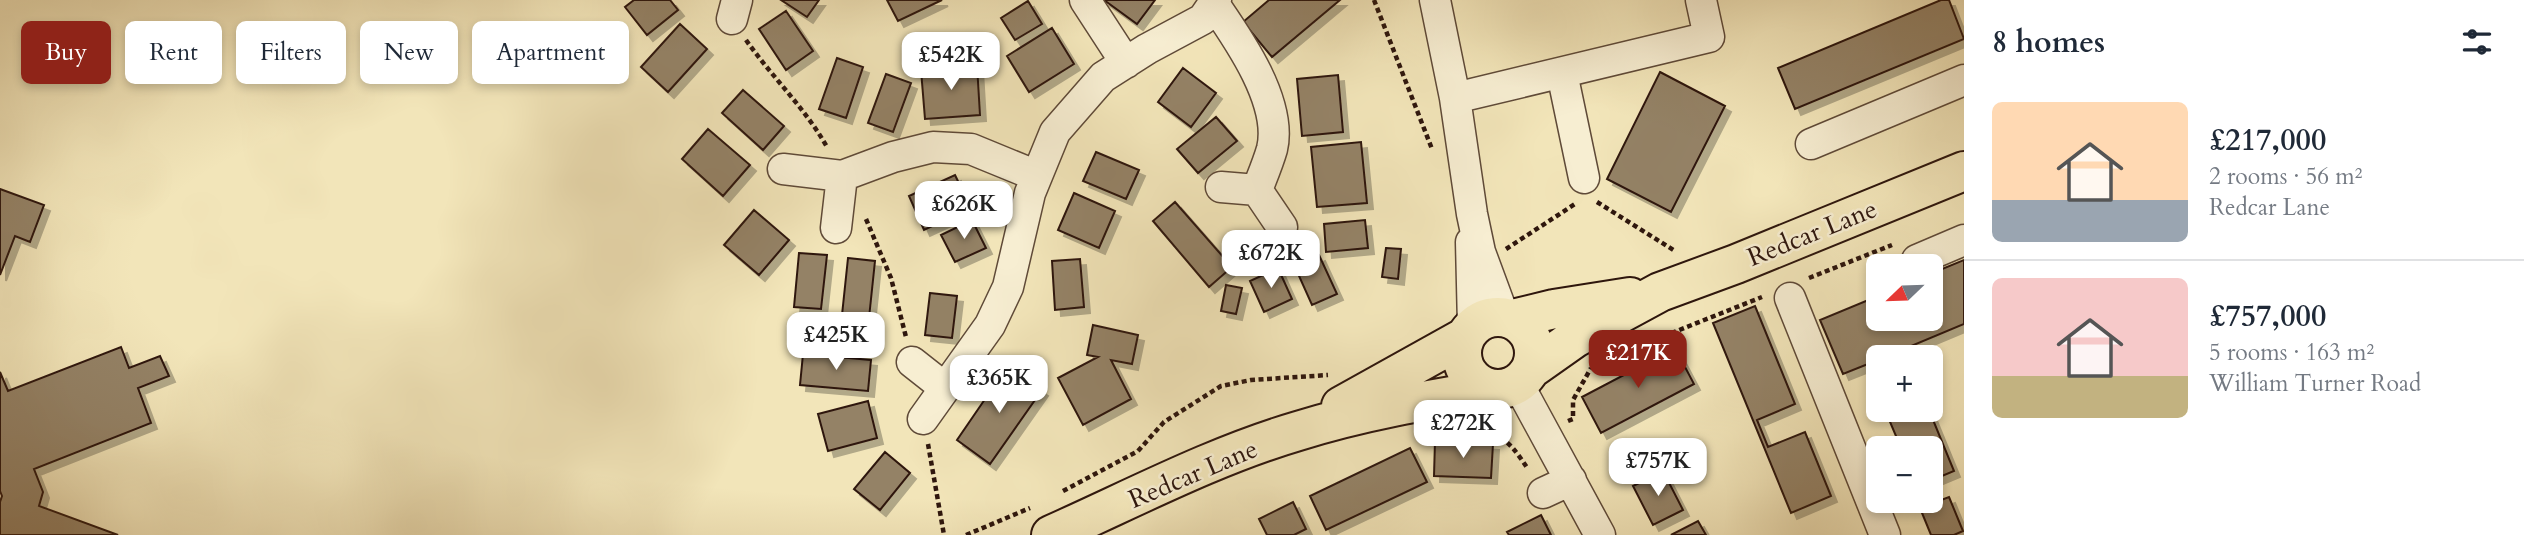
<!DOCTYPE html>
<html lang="en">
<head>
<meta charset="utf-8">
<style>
	:root { --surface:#fff; --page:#f6f6f7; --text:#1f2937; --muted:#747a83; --line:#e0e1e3; --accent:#8f2418 }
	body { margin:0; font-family:Cardo,serif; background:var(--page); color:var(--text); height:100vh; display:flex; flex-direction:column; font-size:26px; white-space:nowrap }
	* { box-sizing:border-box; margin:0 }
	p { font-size:23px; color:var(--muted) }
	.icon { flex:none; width:38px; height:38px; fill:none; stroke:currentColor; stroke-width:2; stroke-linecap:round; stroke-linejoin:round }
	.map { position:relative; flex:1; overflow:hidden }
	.side { display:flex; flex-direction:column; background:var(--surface); width:560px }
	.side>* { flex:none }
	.guide { position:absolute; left:21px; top:21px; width:665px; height:63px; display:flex; gap:14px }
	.needle { width:46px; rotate:247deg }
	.tools { position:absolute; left:1866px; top:254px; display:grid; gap:14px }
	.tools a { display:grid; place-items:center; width:77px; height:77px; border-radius:10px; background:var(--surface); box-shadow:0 4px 10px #0003; font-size:35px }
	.price { position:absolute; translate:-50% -60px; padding:0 16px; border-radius:14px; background:#fff; color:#222; font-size:23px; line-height:46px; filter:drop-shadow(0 2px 4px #0008) }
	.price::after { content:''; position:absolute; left:50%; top:42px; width:21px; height:16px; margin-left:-10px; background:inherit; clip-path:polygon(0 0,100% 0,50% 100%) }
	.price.on { background:var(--accent); color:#fff }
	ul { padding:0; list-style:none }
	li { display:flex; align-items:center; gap:21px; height:175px; padding:0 28px }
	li+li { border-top:2px solid var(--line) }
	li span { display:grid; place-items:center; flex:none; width:196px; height:140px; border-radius:10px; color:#555 }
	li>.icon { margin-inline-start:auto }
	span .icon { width:84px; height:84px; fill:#fffc; stroke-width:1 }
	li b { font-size:30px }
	h2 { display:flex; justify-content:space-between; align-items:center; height:84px; padding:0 28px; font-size:30px }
	.pill { padding:0 24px; border-radius:10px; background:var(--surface); box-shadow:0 4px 10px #0003; font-size:24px; line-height:63px }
	.pill.on { background:var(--accent); color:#fff }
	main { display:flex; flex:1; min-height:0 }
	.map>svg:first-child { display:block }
	.building { fill:#948266; stroke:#2e160d; stroke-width:2; filter:url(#shadow) }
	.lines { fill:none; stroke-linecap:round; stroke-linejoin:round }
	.minor-casing { stroke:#5f4a38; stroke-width:33 }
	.major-casing { stroke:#2e160d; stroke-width:42 }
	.path { stroke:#2e160d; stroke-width:4.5; stroke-dasharray:5 3.5; stroke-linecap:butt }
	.minor { stroke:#f7eed2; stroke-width:30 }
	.major { stroke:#f2e5b9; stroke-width:38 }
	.labels { text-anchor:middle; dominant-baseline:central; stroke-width:5; stroke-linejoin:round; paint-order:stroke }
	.street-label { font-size:26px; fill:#2e160d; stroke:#f7eed2 }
</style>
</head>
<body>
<main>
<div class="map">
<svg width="1964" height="535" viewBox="0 0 1964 535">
	<defs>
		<filter id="shadow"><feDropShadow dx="6" dy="6" stdDeviation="0" flood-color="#0004"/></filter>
	</defs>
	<rect width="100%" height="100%" fill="#f2e5b9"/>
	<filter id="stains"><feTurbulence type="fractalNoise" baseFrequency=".00286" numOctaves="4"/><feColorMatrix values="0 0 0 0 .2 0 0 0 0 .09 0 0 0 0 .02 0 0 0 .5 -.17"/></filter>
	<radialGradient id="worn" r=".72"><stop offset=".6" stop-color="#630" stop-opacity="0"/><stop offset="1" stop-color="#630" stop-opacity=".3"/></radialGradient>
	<path class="building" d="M634 0H670L678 10 647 35 625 7Z
		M781 0H819L807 17Z
		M887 0H942L898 21Z
		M1104 0H1155L1137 24Z
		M1269 0H1340L1272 57 1243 22Z
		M1941 0H1949L1964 39 1795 109 1778 68Z
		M1028 1 1042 24 1015 40 1001 18Z
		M786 11 813 51 786 70 759 29Z
		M680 24 707 49 668 92 641 67Z
		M1052 28 1074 64 1029 92 1007 56Z
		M837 58 863 67 846 118 819 109Z
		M977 65 980 115 925 119 921 70Z
		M1183 68 1216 93 1191 127 1158 102Z
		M1660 72 1725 106 1671 212 1607 179Z
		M886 74 911 83 893 132 868 123Z
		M1338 75 1343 132 1302 136 1297 79Z
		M743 90 784 126 763 150 722 113Z
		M1216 117 1237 141 1198 173 1177 149Z
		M708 129 750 165 723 196 682 159Z
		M1361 142 1367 203 1317 207 1311 147Z
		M1096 152 1139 170 1126 199 1083 181Z
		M955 175 971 208 924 230 909 196Z
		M0 189 44 205 30 242 15 236 0 275Z
		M1074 193 1115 211 1099 248 1058 230Z
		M1175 202 1232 267 1209 287 1153 221Z
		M754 210 789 240 759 275 724 245Z
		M972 220 986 248 955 262 941 235Z
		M1365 220 1368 248 1326 252 1324 224Z
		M1386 248 1401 249 1398 279 1382 277Z
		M799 253 827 255 821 309 794 307Z
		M1319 255 1337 294 1312 305 1295 267Z
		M848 258 875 261 869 318 842 315Z
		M1080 259 1084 307 1055 310 1052 261Z
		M1964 260V324L1885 357H1878V360L1843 374 1820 320 1878 296V318H1930V274Z
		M1278 268 1292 299 1264 312 1250 281Z
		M1226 285 1242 288 1236 314 1221 311Z
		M930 293 957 296 952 338 925 335Z
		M1755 306 1795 404 1757 420 1768 447 1805 432 1831 496 1791 513 1713 323Z
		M1093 325 1138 335 1132 364 1111 360 1131 399 1083 425 1058 378 1098 357 1087 355Z
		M121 347 129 368 160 356 169 376 138 388 151 423 34 469 43 492 39 506 118 535H0V502L2 496 0 491V372L8 391Z
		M1675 348 1694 384 1601 433 1582 397Z
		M803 354 871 360 868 391 800 385Z
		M1007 367 1042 390 990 464 957 440Z
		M868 401 877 438 828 451 818 414Z
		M1885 410H1929L1954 471 1930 481V448H1901Z
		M1435 441 1493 444 1491 478 1434 476Z
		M1410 448 1427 482 1326 530 1310 496Z
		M885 452 910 473 880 510 854 489Z
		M1663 471 1683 510 1653 525 1633 486Z
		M1949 497 1963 531 1954 535H1931L1920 508Z
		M1293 502 1306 529 1294 535H1267L1259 519Z
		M1541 515 1551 535H1509L1507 532Z
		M1698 521 1706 535H1671Z"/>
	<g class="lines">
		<defs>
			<path id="minor" d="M1085 0 1126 63
				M1435 0 1455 98 1472 214 1480 252 1504 317
				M1214 4C1239 40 1283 103 1272 149 1268 163 1262 177 1257 190
				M732 19 737 0
				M1562 73 1584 178
				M1455 98 1709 37 1701 0
				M1811 144 1964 80
				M783 169 842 176 893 157 933 147 971 149 1037 176
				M1221 187 1257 190 1282 227
				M836 228 842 176
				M1471 242 1473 326
				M1917 260 1964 240
				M1790 298 1885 535
				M912 362 945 388
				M1518 384 1600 535
				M923 419 990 325 1008 287 1030 193 1055 132 1103 77 1147 49 1203 19 1216 0
				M1543 493 1571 480"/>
			<path id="major" d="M1462 353a36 36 0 1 1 72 0a36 36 0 1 1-72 0Z
				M1513 319 1554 309 1630 297
				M1531 369 1575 338 1660 292 1736 264 1964 171
				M1341 406 1465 337
				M1051 535C1132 499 1213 456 1298 431 1362 411 1427 400 1492 389"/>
		</defs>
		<use href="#minor" class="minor-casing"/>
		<use href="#major" class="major-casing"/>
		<path class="path" d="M1374 0 1432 149
			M746 40C772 77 805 108 827 147
			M1597 202 1675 251
			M866 219 891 278 906 337
			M1506 249 1575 204
			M1809 278 1892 245
			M1624 352 1762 297
			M1568 421 1573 419V400L1591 368
			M1459 430C1500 434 1504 433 1528 469
			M928 444 944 535
			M1063 491 1138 451 1164 422 1221 386 1251 380 1328 375
			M966 535 1030 508"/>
		<use href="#minor" class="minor"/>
		<use href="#major" class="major"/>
	</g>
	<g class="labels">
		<g class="street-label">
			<text transform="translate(1812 233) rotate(-22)">Redcar Lane</text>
			<text transform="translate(1193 474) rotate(-23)">Redcar Lane</text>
		</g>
	</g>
	<rect width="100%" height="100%" filter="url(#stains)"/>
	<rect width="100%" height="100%" fill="url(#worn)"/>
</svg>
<div class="tools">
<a><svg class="needle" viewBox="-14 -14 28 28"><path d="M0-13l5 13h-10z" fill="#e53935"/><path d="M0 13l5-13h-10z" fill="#747a83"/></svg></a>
<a>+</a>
<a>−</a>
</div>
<b class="price" style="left:951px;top:92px">£542K</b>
<b class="price" style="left:964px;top:241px">£626K</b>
<b class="price" style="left:1271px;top:290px">£672K</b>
<b class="price" style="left:836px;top:372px">£425K</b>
<b class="price on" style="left:1638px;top:390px">£217K</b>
<b class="price" style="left:999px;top:415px">£365K</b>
<b class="price" style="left:1463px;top:460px">£272K</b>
<b class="price" style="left:1658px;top:498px">£757K</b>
<div class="guide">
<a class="pill on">Buy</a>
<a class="pill">Rent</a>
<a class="pill">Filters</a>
<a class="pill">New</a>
<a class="pill">Apartment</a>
</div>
</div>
<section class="side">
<h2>8 homes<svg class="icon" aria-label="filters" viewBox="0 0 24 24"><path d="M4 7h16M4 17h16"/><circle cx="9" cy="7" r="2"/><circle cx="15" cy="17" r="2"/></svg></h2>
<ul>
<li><span style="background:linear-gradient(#ffd9b3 70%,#9aa5b1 0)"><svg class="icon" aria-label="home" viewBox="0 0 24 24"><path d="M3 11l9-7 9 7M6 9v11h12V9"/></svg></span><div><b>£217,000</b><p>2 rooms · 56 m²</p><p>Redcar Lane</p></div></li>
<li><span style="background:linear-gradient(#f6c9c9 70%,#c2b280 0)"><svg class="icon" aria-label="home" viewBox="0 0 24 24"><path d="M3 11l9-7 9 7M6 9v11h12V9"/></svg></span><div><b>£757,000</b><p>5 rooms · 163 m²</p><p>William Turner Road</p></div></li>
</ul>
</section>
</main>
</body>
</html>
